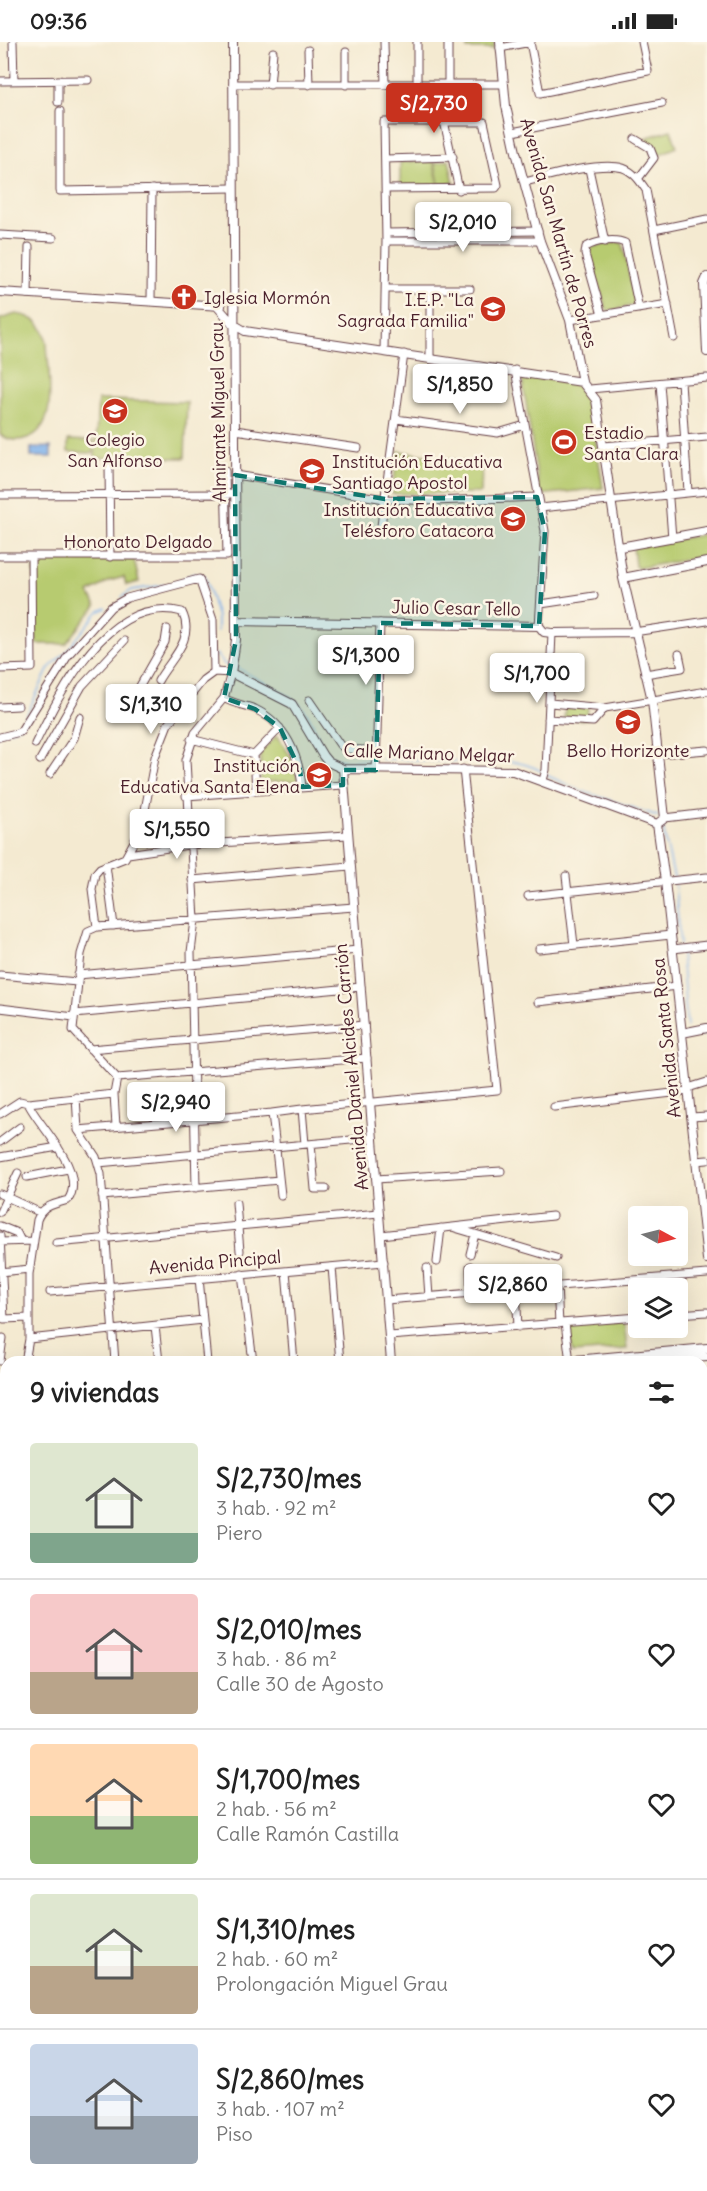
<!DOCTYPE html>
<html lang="es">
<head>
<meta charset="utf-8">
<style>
	:root { --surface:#fff; --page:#f2f2f2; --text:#222; --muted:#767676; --line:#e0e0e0; --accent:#c8321e }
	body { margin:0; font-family:Delius,sans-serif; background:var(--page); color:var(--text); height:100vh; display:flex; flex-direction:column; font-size:22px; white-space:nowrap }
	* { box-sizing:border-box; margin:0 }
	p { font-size:20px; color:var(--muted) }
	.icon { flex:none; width:33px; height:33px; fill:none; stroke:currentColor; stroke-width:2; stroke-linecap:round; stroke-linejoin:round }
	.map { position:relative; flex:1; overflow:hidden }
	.drawer { position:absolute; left:0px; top:1314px; width:708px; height:836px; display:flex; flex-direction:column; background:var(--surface); border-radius:18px 18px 0 0; box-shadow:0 6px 24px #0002 }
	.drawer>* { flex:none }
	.needle { width:39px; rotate:97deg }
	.tools { position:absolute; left:628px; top:1164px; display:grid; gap:12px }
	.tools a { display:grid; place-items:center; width:60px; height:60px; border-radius:6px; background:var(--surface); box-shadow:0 6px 24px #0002; font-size:30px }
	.price { position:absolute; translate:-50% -51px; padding:0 14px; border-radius:6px; background:#fff; color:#222; font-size:20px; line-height:39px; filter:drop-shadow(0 2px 3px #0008) }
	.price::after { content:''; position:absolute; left:50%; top:36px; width:18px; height:14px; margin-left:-9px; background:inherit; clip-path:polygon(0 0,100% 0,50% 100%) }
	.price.on { background:var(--accent); color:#fff }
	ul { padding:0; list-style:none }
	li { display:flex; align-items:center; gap:18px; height:150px; padding:0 30px }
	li+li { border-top:2px solid var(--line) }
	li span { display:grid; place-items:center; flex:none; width:168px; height:120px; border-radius:6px; color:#555 }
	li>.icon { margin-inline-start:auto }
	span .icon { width:72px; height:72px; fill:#fffc; stroke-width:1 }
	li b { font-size:26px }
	h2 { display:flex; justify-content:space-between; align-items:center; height:72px; padding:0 30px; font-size:26px }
	.status { display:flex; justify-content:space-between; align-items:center; height:42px; padding:0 30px; background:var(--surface); direction:ltr }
	.status svg { height:16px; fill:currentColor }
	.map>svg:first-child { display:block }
	.green { fill:#b7cb6f; stroke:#80754d; stroke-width:1.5 }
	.water { fill:#7eb1eb; stroke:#64688b; stroke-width:1.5 }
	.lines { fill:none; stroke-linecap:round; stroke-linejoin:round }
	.stream { stroke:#7eb1eb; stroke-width:1.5 }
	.minor-casing { stroke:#643d44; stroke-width:9 }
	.tertiary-casing { stroke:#643d44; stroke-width:10 }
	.minor { stroke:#fff; stroke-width:7 }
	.tertiary { stroke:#fff; stroke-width:8 }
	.marked { fill:#0f766e; fill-opacity:0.2; stroke:#0f766e; stroke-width:4.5; stroke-dasharray:12 8; stroke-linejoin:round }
	.labels { text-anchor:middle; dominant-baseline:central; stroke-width:5; stroke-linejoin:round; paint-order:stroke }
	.street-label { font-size:18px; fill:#4a1f2b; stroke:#fcf5e5 }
	.poi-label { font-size:18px; fill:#4a1f2b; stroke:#fcf5e5; text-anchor:start }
</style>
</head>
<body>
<div class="status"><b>09:36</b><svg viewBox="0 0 49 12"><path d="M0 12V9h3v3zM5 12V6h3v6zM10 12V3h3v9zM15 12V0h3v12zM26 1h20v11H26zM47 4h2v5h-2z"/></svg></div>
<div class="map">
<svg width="707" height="2149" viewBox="0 0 707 2149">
	<rect width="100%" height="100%" fill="#fcf5e5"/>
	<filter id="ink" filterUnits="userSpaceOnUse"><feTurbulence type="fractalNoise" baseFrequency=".0167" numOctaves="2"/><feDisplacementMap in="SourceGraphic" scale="12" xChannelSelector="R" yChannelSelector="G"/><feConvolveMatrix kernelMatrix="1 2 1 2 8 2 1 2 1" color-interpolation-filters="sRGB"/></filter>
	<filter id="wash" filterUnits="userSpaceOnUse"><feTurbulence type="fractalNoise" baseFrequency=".008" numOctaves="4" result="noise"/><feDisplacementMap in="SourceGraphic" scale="24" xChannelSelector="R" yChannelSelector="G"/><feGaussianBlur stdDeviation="1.35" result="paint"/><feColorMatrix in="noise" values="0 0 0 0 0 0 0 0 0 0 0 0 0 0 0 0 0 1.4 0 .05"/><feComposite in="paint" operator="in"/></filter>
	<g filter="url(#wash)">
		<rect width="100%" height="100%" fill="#f4ead1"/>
		<path class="green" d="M467 0H494V7H467Z
			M671 88 677 105 658 113 645 96Z
			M449 118 454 141 439 144H400V120L433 119 439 142 435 121Z
			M619 200 623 202 635 263 609 269 606 266 588 211 591 205Z
			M16 272C34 274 45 284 47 302 48 329 60 386 27 396 17 400 9 398 0 393V277Z
			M525 332 576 342 589 354 603 446 540 453 522 335Z
			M98 358 187 360 185 416H95Z
			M68 398 93 399V411L68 410Z
			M398 409 482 422 481 451 392 452Z
			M707 492V514L638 526 635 524 633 505Z
			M134 517 139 540 126 543 124 535 109 539 89 551 96 564 66 602H36L34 518Z
			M565 664 588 665 587 678 564 677Z
			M277 693 291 715 298 739 261 740 260 711Z
			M624 1279 627 1307 573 1311 568 1285Z"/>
		<path class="water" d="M51 405V415H31V406Z"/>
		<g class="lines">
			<path class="stream" d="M182 538 193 532 205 534 217 575V589
				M122 555 132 548 165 543
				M216 612 224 622 230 624
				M237 625C255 638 277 645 294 658 333 689 301 727 373 717
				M25 676 49 626 66 610 98 570 106 566
				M9 689 21 683
				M380 717C402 716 424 719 445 719 478 720 511 713 541 729
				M546 733 582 749 658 774
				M662 782 674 836
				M675 842 680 903
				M681 910 687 985
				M687 992V995L707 992
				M702 1492 707 1489"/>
		</g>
	</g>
	<g filter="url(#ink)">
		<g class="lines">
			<defs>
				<path id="minor" d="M13 0 14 39
					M384 0 385 43
					M417 0V43
					M530 0 540 51 648 29 642 0
					M500 6 531 0
					M308 8 309 43
					M58 38V60
					M0 39 88 38
					M233 42H503
					M270 43 273 10
					M346 43V10
					M448 43V0
					M60 69V149L233 146
					M444 79 459 148
					M512 90 662 61
					M635 97 650 106 654 116 638 137
					M385 117 453 115
					M589 127 605 200
					M525 140C548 134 600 119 623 126 634 130 640 139 646 148L674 296
					M654 188 707 177
					M386 191 538 189
					M0 193 53 196
					M386 199H540
					M386 247H470
					M430 247V316
					M28 252 29 205
					M151 259 152 147
					M602 273 585 212 586 205C596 199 615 196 625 201L639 267
					M570 278 668 262
					M384 309 386 199 384 80H484L498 143 496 146 386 147
					M515 328 545 489 539 584
					M681 339 688 450
					M660 341 672 496
					M590 347 707 336
					M396 377 498 391 525 383
					M235 388 358 406
					M604 404 707 395
					M109 423 110 515
					M235 433 385 457 435 459 537 455
					M0 453 230 452
					M540 466 707 449
					M381 484 404 312
					M0 514H227L225 429
					M541 562 594 554
					M634 590 707 579
					M0 627 32 626 31 514
					M645 632 682 626 679 612
					M224 656C233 662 245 663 255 667 286 682 299 713 302 745
					M309 658 340 703 346 707 377 709
					M550 661 605 666 707 649
					M0 665 18 664
					M124 672 165 600 167 587
					M548 677 593 680 605 666
					M0 695 20 690 69 612 111 565 127 556 199 537 213 578 214 630
					M191 697 254 713
					M35 702C61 649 109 551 182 570 196 598 170 617 158 639
					M660 712 707 708
					M40 718 82 644 124 599
					M376 728 380 581
					M50 732 74 696 80 675
					M543 738 546 728 552 591
					M256 749 254 713 280 686
					M186 754 343 743
					M665 776 707 771
					M128 812 188 803 347 793
					M106 823 114 884
					M566 834 574 903
					M192 838 350 824
					M528 854 707 835
					M97 885 92 847 95 832 100 826 125 816 136 796 142 784 155 715 168 682 203 638 214 630 231 631 224 656 195 691 186 718 195 878 191 910 196 1146
					M539 907 671 893
					M673 907 707 903
					M0 933 77 940
					M78 933 358 908
					M538 960 677 944
					M0 966 74 975
					M74 972 361 945
					M90 1007 364 983
					M117 1036 367 1016
					M688 1046 707 1040
					M114 1052 116 1084
					M76 1055 78 1088 96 1115 101 1132 115 1320
					M554 1065 689 1049
					M0 1072 20 1059 28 1061 114 1052 117 1036 73 988 81 912 88 889 97 885 354 865
					M691 1075 707 1074
					M78 1088 272 1071
					M0 1100 20 1085
					M305 1102 302 1067 497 1048 463 727
					M311 1102 315 1147H326
					M0 1115 58 1105
					M696 1119 707 1118
					M98 1121 373 1096
					M27 1135 68 1127
					M376 1137 501 1129
					M0 1152 39 1170
					M281 1153 272 1071 302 1067
					M102 1154 279 1138
					M236 1161 240 1209
					M0 1170 18 1131
					M0 1184 17 1191 21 1199
					M455 1186 556 1216
					M381 1193 552 1174
					M0 1194 4 1277 28 1276
					M0 1200 34 1199
					M56 1201 379 1171
					M470 1212 475 1192
					M437 1220 441 1186
					M470 1224 471 1251
					M332 1225 340 1320
					M427 1226 429 1255
					M286 1229 294 1320
					M0 1230 30 1227
					M242 1232 253 1320
					M199 1236 207 1320
					M557 1244 559 1282
					M516 1247 518 1285
					M50 1250 384 1220
					M386 1258 707 1232
					M678 1272 707 1270
					M565 1281 570 1320
					M155 1284 159 1320
					M389 1294 639 1275
					M29 1297 203 1278
					M0 1319 3 1296
					M25 1320 29 1297V1232L37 1178C42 1164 54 1162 68 1158 88 1129 38 1084 28 1061
					M0 1343 6 1342
					M702 1351H707
					M702 1384 707 1383
					M702 1424 707 1423
					M0 1438 6 1439
					M702 1471 707 1470
					M702 1623 707 1621
					M702 1660 707 1658
					M0 1684 6 1667
					M0 1693 6 1715
					M702 1703 707 1720
					M0 1766 6 1758
					M0 1782 6 1786
					M702 1794V1814
					M0 1842 6 1833
					M702 1868 707 1855
					M0 1899 6 1904
					M239 2149 242 2144
					M260 2149 263 2144"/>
				<path id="tertiary" d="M233 0 236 598 231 631 292 662 323 714 328 720 343 727 513 729 657 782
					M500 0 506 64 516 110 540 199 570 278 582 340 596 358 623 536 652 658 665 776 657 782
					M707 235 704 242 707 310
					M0 250 221 264
					M217 264 233 282 245 289 582 340
					M620 505 707 489
					M623 536 707 520
					M236 579 539 584 544 590 552 591 634 590
					M343 727 391 1320
					M657 782 665 839 707 1217
					M682 991 707 986
					M553 1320 707 1306
					M629 1320 707 1314"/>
			</defs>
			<use href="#minor" class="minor-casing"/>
			<use href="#tertiary" class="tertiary-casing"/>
			<use href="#minor" class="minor"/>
			<use href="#tertiary" class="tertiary"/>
		</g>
	</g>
	<path class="marked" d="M235 433 385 457 537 455 545 489 539 584 380 581 376 728H343V743L302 745 300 728 280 686 255 667 224 656 236 598Z"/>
	<defs>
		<symbol id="church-disc" viewBox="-11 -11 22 22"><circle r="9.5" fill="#c8321e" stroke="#fcf5e5"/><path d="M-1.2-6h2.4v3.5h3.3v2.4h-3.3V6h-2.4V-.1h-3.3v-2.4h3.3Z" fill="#fff"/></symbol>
		<symbol id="school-disc" viewBox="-11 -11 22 22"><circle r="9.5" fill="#c8321e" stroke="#fcf5e5"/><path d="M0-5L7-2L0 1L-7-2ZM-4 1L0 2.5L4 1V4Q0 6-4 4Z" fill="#fff"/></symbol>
		<symbol id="stadium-disc" viewBox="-11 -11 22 22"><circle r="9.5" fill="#c8321e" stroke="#fcf5e5"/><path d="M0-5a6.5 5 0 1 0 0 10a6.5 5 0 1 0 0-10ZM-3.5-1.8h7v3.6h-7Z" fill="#fff"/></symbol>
	</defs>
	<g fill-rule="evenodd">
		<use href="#church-disc" x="169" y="240" width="30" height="30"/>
		<use href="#school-disc" x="478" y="252" width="30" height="30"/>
		<use href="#school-disc" x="100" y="354" width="30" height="30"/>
		<use href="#stadium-disc" x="549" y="385" width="30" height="30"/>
		<use href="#school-disc" x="297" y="414" width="30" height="30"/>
		<use href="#school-disc" x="498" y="462" width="30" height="30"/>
		<use href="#school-disc" x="613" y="665" width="30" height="30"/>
		<use href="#school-disc" x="304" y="718" width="30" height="30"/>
	</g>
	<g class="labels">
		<g class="street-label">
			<text transform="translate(559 191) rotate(74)">Avenida San Martín de Porres</text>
			<text transform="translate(218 370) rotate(-91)">Almirante Miguel Grau</text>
			<text x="138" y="499">Honorato Delgado</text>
			<text transform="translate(456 566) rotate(1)">Julio Cesar Tello</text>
			<text transform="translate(429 711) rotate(2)">Calle Mariano Melgar</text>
			<text transform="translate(666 996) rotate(-96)">Avenida Santa Rosa</text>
			<text transform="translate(351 1025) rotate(-95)">Avenida Daniel Alcides Carrión</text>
			<text transform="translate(215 1220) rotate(-5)">Avenida Pincipal</text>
		</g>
		<g class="poi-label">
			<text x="204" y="255">Iglesia Mormón</text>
			<text x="474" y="257" text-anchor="end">I.E.P. "La<tspan x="474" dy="21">Sagrada Familia"</tspan></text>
			<text x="584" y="390">Estadio<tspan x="584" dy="21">Santa Clara</tspan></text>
			<text x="115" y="397" text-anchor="middle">Colegio<tspan x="115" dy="21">San Alfonso</tspan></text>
			<text x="332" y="419">Institución Educativa<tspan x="332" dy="21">Santiago Apostol</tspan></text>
			<text x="494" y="467" text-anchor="end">Institución Educativa<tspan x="494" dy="21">Telésforo Catacora</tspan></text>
			<text x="628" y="708" text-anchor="middle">Bello Horizonte</text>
			<text x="300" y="723" text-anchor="end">Institución<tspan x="300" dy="21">Educativa Santa Elena</tspan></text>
		</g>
	</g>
</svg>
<div class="tools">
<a><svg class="needle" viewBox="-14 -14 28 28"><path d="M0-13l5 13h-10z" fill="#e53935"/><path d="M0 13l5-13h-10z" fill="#767676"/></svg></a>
<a><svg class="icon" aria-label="layers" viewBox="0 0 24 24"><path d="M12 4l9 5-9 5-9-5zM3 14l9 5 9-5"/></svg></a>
</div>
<b class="price on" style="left:434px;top:92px">S/2,730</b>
<b class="price" style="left:463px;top:211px">S/2,010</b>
<b class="price" style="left:460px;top:373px">S/1,850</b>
<b class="price" style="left:366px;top:644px">S/1,300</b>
<b class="price" style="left:537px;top:662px">S/1,700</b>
<b class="price" style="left:151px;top:693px">S/1,310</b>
<b class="price" style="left:177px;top:818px">S/1,550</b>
<b class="price" style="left:176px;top:1091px">S/2,940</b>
<b class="price" style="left:513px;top:1273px">S/2,860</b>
<section class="drawer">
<h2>9 viviendas<svg class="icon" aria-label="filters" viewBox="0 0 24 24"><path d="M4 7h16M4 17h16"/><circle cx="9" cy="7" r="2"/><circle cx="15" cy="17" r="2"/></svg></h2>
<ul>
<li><span style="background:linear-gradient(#dfe7d0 75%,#7fa58c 0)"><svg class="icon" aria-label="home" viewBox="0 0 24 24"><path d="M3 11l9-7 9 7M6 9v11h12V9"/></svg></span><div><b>S/2,730/mes</b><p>3 hab. · 92 m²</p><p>Piero</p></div><svg class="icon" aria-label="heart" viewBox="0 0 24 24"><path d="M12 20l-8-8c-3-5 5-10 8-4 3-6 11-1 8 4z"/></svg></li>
<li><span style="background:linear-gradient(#f6c9c9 65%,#b9a48a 0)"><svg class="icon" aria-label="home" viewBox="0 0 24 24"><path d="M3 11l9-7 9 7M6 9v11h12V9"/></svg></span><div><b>S/2,010/mes</b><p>3 hab. · 86 m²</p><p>Calle 30 de Agosto</p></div><svg class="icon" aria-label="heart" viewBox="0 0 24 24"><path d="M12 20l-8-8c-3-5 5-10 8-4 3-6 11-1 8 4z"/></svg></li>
<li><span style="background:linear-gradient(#ffd9b3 60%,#8fb573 0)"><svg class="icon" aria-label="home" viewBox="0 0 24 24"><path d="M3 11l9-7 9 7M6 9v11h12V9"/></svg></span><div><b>S/1,700/mes</b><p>2 hab. · 56 m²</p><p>Calle Ramón Castilla</p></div><svg class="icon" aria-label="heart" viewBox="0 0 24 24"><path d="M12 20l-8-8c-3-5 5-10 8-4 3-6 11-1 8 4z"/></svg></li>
<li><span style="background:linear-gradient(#dfe7d0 60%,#b9a48a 0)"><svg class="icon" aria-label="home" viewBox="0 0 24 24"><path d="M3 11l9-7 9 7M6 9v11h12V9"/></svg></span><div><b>S/1,310/mes</b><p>2 hab. · 60 m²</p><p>Prolongación Miguel Grau</p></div><svg class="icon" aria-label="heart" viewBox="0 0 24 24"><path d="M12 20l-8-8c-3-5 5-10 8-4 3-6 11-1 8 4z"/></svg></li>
<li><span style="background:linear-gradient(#c9d6e8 60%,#9aa5b1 0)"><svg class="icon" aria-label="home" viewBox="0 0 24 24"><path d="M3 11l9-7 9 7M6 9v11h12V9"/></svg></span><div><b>S/2,860/mes</b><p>3 hab. · 107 m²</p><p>Piso</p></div><svg class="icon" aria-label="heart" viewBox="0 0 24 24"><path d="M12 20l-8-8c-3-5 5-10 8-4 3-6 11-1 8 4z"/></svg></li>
</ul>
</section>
</div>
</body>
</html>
